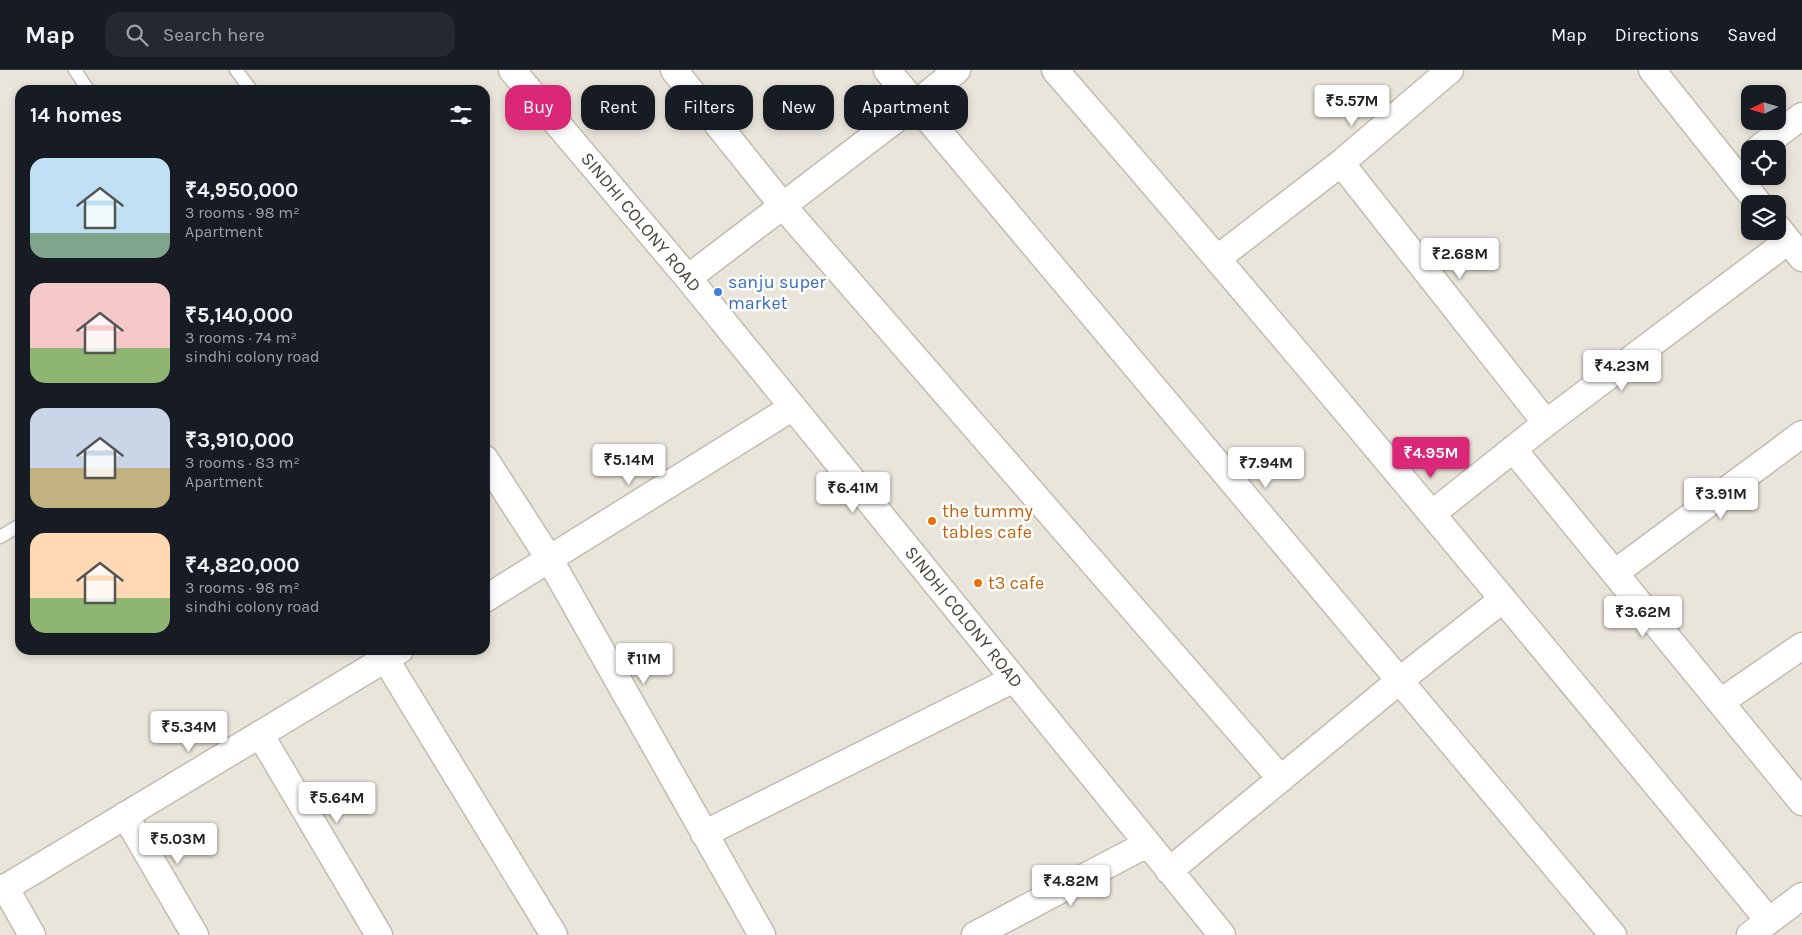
<!DOCTYPE html>
<html lang="en">
<head>
<meta charset="utf-8">
<style>
	:root { --surface:#171b24; --page:#242831; --text:#f1f3f6; --muted:#9ea1a6; --line:#363941; --accent:#db2777 }
	body { margin:0; font-family:Karla,sans-serif; background:var(--page); color:var(--text); height:100vh; display:flex; flex-direction:column; font-size:19px; white-space:nowrap }
	* { box-sizing:border-box; margin:0 }
	p { font-size:16px; color:var(--muted) }
	.icon { flex:none; width:28px; height:28px; fill:none; stroke:currentColor; stroke-width:2; stroke-linecap:round; stroke-linejoin:round }
	.map { position:relative; flex:1; overflow:hidden }
	.drawer { position:absolute; left:15px; top:15px; width:475px; height:570px; display:flex; flex-direction:column; background:var(--surface); border-radius:15px; box-shadow:0 2px 8px #0003 }
	.drawer>* { flex:none }
	.top-card { position:absolute; left:505px; top:15px; width:475px; height:45px; display:flex; gap:10px }
	.needle { width:32px; rotate:265deg }
	.fabs { position:absolute; left:1741px; top:15px; display:grid; gap:10px }
	.fabs a { display:grid; place-items:center; width:45px; height:45px; border-radius:10px; background:var(--surface); box-shadow:0 2px 8px #0003; font-size:25px }
	.price { position:absolute; translate:-50% -42px; padding:0 11px; border-radius:5px; background:#fff; color:#222; font-size:16px; line-height:32px; filter:drop-shadow(0 1px 2px #0008) }
	.price::after { content:''; position:absolute; left:50%; top:30px; width:15px; height:11px; margin-left:-8px; background:inherit; clip-path:polygon(0 0,100% 0,50% 100%) }
	.price.on { background:var(--accent); color:#fff }
	ul { padding:0; list-style:none }
	li { display:flex; align-items:center; gap:15px; height:125px; padding:0 15px }
	li span { display:grid; place-items:center; flex:none; width:140px; height:100px; border-radius:15px; color:#555 }
	li>.icon { margin-inline-start:auto }
	span .icon { width:60px; height:60px; fill:#fffc; stroke-width:1 }
	li b { font-size:21px }
	h2 { display:flex; justify-content:space-between; align-items:center; height:60px; padding:0 15px; font-size:21px }
	.pill { padding:0 18px; border-radius:15px; background:var(--surface); box-shadow:0 2px 8px #0003; font-size:18px; line-height:45px }
	.pill.on { background:var(--accent); color:#fff }
	header { display:flex; align-items:center; gap:30px; box-sizing:border-box; height:70px; padding:0 25px; background:var(--surface); border-bottom:1px solid var(--line) }
	header strong { font-size:24px }
	nav { display:flex; gap:28px; margin-inline-start:auto; font-size:18px }
	.search { width:350px; height:45px; background:var(--page); display:flex; align-items:center; gap:12px; box-sizing:border-box; padding:0 18px; border-radius:15px; color:var(--muted); font-size:19px }
	.map>svg:first-child { display:block }
	.residential { fill:#eae5da; fill-rule:evenodd }
	.lines { fill:none; stroke-linecap:round; stroke-linejoin:round }
	.lane-casing { stroke:#c2bbae; stroke-width:15 }
	.street-casing { stroke:#c2bbae; stroke-width:29 }
	.lane { stroke:#fff; stroke-width:12 }
	.street { stroke:#fff; stroke-width:26 }
	.shop-dot { fill:#3f7fe0; stroke:#fff; stroke-width:2 }
	.food-dot { fill:#e8710a; stroke:#fff; stroke-width:2 }
	.labels { text-anchor:middle; dominant-baseline:central; stroke-width:5; stroke-linejoin:round; paint-order:stroke }
	.street-label { font-size:18px; fill:#4b4439; stroke:#fff }
	.shop-label { font-size:18px; fill:#366cbe; stroke:#fff; text-anchor:start }
	.food-label { font-size:18px; fill:#c56008; stroke:#fff; text-anchor:start }
</style>
</head>
<body>
<header>
<strong>Map</strong>
<div class="search"><svg class="icon" aria-label="search" viewBox="0 0 24 24"><circle cx="10" cy="10" r="6"/><path d="M15 15l6 6"/></svg>Search here</div>
<nav><a>Map</a><a>Directions</a><a>Saved</a></nav>
</header>
<div class="map">
<svg width="1802" height="865" viewBox="0 0 1802 865">
	<rect width="100%" height="100%" fill="#f6f3ec"/>
	<path class="residential" d="M0 0H1802V865H0ZM20 20H485V580H20ZM1750 24H1778V51H1750ZM1750 79H1778V106H1750ZM1750 134H1778V161H1750Z"/>
	<g class="lines">
		<defs>
			<path id="lane" d="M75 0 88 20
				M236 0 251 20
				M0 467 20 455"/>
			<path id="street" d="M512 0 688 208 1222 865
				M674 0 783 136 1281 709
				M887 0 1613 865
				M1055 0C1298 280 1533 565 1769 851
				M1652 0 1759 134
				M1758 79 1802 46
				M1341 93 1546 353
				M1778 158 1802 188
				M1218 188 1341 93 1450 0
				M688 208 916 34 957 0
				M1513 379 1802 732
				M485 389 550 490 762 865
				M1433 443 1546 353 1788 171
				M1616 502 1802 364
				M485 529 793 337
				M380 580 554 865
				M1722 631 1802 576
				M260 664 379 865
				M125 745 195 865
				M704 764 1014 609
				M1169 801 1399 611 1503 529
				M5 817 32 865
				M0 821 400 580
				M975 865 1147 774
				M1750 865 1802 826"/>
		</defs>
		<use href="#lane" class="lane-casing"/>
		<use href="#street" class="street-casing"/>
		<use href="#lane" class="lane"/>
		<use href="#street" class="street"/>
	</g>
	<circle class="shop-dot" cx="718" cy="222" r="5"/>
	<g class="food-dot">
		<circle cx="932" cy="451" r="5"/>
		<circle cx="978" cy="513" r="5"/>
	</g>
	<g class="labels">
		<g class="street-label">
			<text transform="translate(641 152) rotate(50)">SINDHI COLONY ROAD</text>
			<text transform="translate(964 547) rotate(51)">SINDHI COLONY ROAD</text>
		</g>
		<g class="shop-label">
			<text x="728" y="212">sanju super<tspan x="728" dy="21">market</tspan></text>
		</g>
		<g class="food-label">
			<text x="942" y="441">the tummy<tspan x="942" dy="21">tables cafe</tspan></text>
			<text x="988" y="513">t3 cafe</text>
		</g>
	</g>
</svg>
<div class="fabs">
<a><svg class="needle" viewBox="-14 -14 28 28"><path d="M0-13l5 13h-10z" fill="#e53935"/><path d="M0 13l5-13h-10z" fill="#9ea1a6"/></svg></a>
<a><svg class="icon" aria-label="locate" viewBox="0 0 24 24"><circle cx="12" cy="12" r="6"/><path d="M12 2v4M12 18v4M2 12h4M18 12h4"/></svg></a>
<a><svg class="icon" aria-label="layers" viewBox="0 0 24 24"><path d="M12 4l9 5-9 5-9-5zM3 14l9 5 9-5"/></svg></a>
</div>
<b class="price" style="left:1352px;top:57px">₹5.57M</b>
<b class="price" style="left:1460px;top:210px">₹2.68M</b>
<b class="price" style="left:1622px;top:322px">₹4.23M</b>
<b class="price on" style="left:1431px;top:409px">₹4.95M</b>
<b class="price" style="left:629px;top:416px">₹5.14M</b>
<b class="price" style="left:1266px;top:419px">₹7.94M</b>
<b class="price" style="left:853px;top:444px">₹6.41M</b>
<b class="price" style="left:1721px;top:450px">₹3.91M</b>
<b class="price" style="left:1643px;top:568px">₹3.62M</b>
<b class="price" style="left:644px;top:615px">₹11M</b>
<b class="price" style="left:189px;top:683px">₹5.34M</b>
<b class="price" style="left:337px;top:754px">₹5.64M</b>
<b class="price" style="left:178px;top:795px">₹5.03M</b>
<b class="price" style="left:1071px;top:837px">₹4.82M</b>
<div class="top-card">
<a class="pill on">Buy</a>
<a class="pill">Rent</a>
<a class="pill">Filters</a>
<a class="pill">New</a>
<a class="pill">Apartment</a>
</div>
<section class="drawer">
<h2>14 homes<svg class="icon" aria-label="filters" viewBox="0 0 24 24"><path d="M4 7h16M4 17h16"/><circle cx="9" cy="7" r="2"/><circle cx="15" cy="17" r="2"/></svg></h2>
<ul>
<li><span style="background:linear-gradient(#bfe0f5 75%,#7fa58c 0)"><svg class="icon" aria-label="home" viewBox="0 0 24 24"><path d="M3 11l9-7 9 7M6 9v11h12V9"/></svg></span><div><b>₹4,950,000</b><p>3 rooms · 98 m²</p><p>Apartment</p></div></li>
<li><span style="background:linear-gradient(#f6c9c9 65%,#8fb573 0)"><svg class="icon" aria-label="home" viewBox="0 0 24 24"><path d="M3 11l9-7 9 7M6 9v11h12V9"/></svg></span><div><b>₹5,140,000</b><p>3 rooms · 74 m²</p><p>sindhi colony road</p></div></li>
<li><span style="background:linear-gradient(#c9d6e8 60%,#c2b280 0)"><svg class="icon" aria-label="home" viewBox="0 0 24 24"><path d="M3 11l9-7 9 7M6 9v11h12V9"/></svg></span><div><b>₹3,910,000</b><p>3 rooms · 83 m²</p><p>Apartment</p></div></li>
<li><span style="background:linear-gradient(#ffd9b3 65%,#8fb573 0)"><svg class="icon" aria-label="home" viewBox="0 0 24 24"><path d="M3 11l9-7 9 7M6 9v11h12V9"/></svg></span><div><b>₹4,820,000</b><p>3 rooms · 98 m²</p><p>sindhi colony road</p></div></li>
</ul>
</section>
</div>
</body>
</html>
